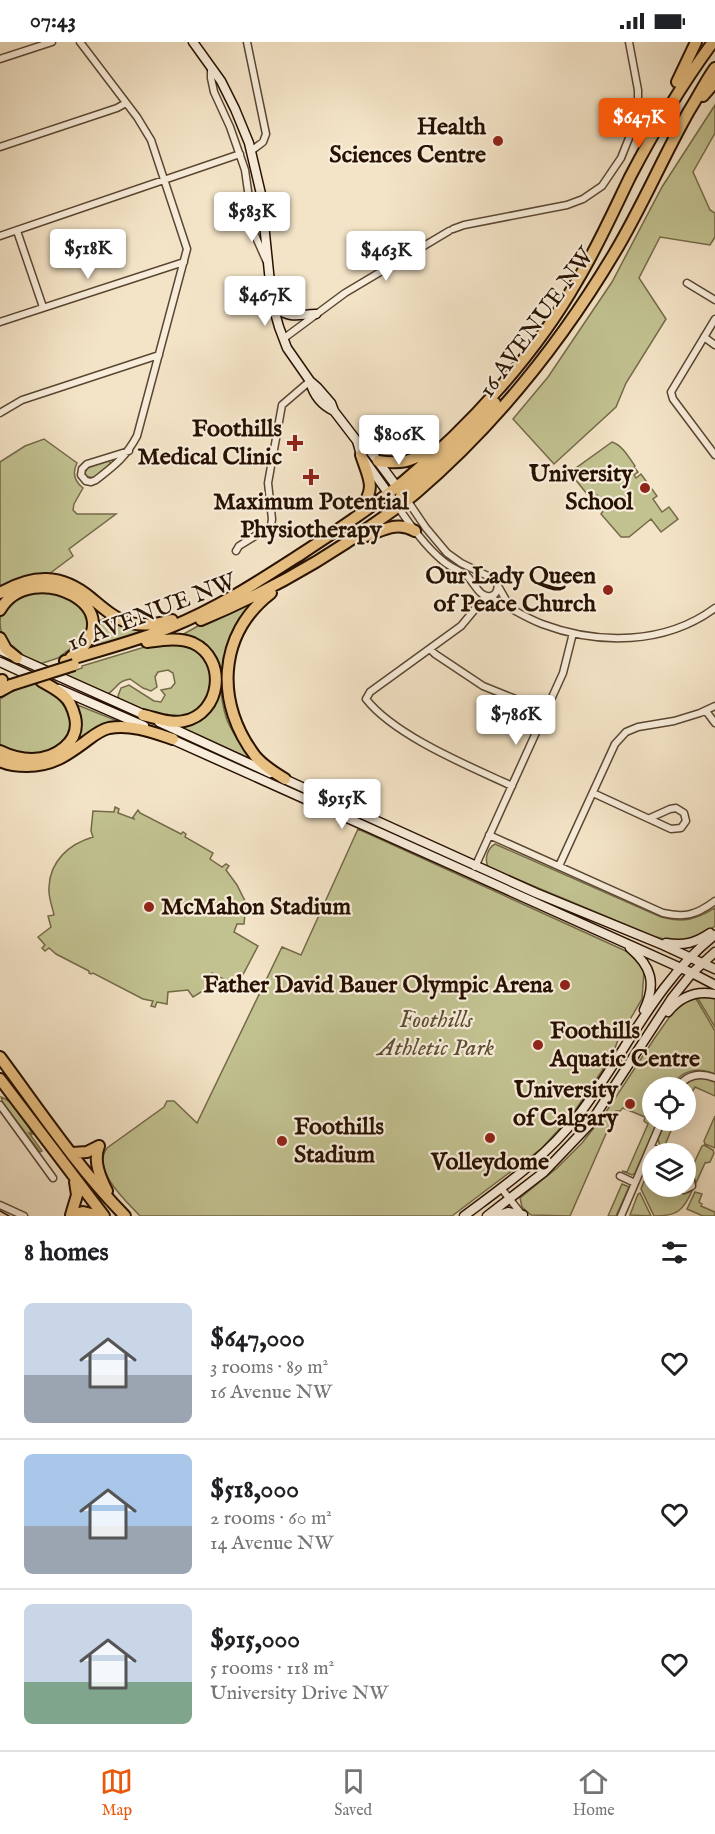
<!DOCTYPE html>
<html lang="en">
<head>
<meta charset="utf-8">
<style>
	:root { --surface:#fff; --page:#f2f2f2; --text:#202124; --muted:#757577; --line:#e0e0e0; --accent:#ea580c }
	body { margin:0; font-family:"IM FELL English",serif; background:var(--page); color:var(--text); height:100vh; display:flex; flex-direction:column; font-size:22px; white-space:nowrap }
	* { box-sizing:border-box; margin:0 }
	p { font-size:20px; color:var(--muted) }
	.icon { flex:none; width:33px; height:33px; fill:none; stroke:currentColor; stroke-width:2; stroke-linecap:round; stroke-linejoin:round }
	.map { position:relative; height:1174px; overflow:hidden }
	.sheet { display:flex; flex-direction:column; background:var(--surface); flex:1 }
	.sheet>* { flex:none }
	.fabs { position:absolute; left:642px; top:1035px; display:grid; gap:12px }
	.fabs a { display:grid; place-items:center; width:54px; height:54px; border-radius:50%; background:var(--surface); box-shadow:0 3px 15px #0003; font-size:30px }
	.price { position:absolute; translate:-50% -51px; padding:0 14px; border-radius:6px; background:#fff; color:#222; font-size:20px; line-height:39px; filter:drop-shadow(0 2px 3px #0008) }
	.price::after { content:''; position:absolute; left:50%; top:36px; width:18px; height:14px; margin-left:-9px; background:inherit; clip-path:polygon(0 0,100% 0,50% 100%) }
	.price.current { background:var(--accent); color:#fff }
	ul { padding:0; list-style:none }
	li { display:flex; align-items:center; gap:18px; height:150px; padding:0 24px }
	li+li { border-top:2px solid var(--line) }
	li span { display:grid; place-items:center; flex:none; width:168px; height:120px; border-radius:9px; color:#555 }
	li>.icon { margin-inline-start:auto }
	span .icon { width:72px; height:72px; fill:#fffc; stroke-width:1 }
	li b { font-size:26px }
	h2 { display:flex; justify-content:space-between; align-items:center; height:72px; padding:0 24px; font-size:26px }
	.status { display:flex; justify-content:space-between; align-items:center; height:42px; padding:0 30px; background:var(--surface); direction:ltr }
	.status svg { height:16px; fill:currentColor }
	.menu { display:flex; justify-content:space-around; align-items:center; height:84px; border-top:2px solid var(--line); background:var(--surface); font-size:16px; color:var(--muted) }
	.menu a { display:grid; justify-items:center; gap:3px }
	.menu .current { color:var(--accent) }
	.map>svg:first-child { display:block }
	.green { fill:#c2c291; stroke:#746a49; stroke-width:1.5 }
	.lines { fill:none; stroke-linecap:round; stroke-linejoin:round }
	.street-casing { stroke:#5a4632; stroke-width:9 }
	.secondary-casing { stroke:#271101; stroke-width:11 }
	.highway-casing { stroke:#271101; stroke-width:14 }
	.street { stroke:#f8eddb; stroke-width:6 }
	.secondary { stroke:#f8eddb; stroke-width:8 }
	.highway { stroke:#eac284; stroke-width:10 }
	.tram { stroke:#271101; stroke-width:1.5 }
	.highway-bridge-casing { stroke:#271101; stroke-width:14; stroke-linecap:butt }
	.highway-bridge { stroke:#eac284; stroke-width:10 }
	.poi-dot { fill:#8f2418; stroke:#f8eddb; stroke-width:2 }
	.labels { text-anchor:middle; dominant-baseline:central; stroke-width:4.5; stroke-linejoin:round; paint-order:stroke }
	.poi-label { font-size:24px; font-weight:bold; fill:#271101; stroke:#f8eddb; text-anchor:end }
	.street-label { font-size:24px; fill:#271101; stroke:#f8eddb }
	.park-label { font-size:24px; font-style:italic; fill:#5d4f33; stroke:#f8eddb }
</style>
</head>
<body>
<div class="status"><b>07:43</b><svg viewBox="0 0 49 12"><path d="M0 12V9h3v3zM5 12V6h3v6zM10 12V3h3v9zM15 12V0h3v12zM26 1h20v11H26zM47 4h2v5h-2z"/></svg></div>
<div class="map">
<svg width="715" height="1174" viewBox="0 0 715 1174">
	<rect width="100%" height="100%" fill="#f4e4c7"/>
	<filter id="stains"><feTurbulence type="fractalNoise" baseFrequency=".00333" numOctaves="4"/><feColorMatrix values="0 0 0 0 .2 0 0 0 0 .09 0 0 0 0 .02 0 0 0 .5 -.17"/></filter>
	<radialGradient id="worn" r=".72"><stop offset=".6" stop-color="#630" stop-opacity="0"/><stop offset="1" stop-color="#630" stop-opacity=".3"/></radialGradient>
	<path class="green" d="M715 63V91L693 130 710 168 715 171V195L710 203 660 195 639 236 666 277 626 341 616 365 554 422 513 377 548 335 612 240 662 145Z
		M44 397 77 421C72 431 74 439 83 446L74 462 73 468 77 472H116L69 507 73 514 49 532C32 530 15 537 0 545V420L25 404Z
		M612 400C622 403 628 414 635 424L634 425 638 430 634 433 636 436 641 432 657 454 653 457 662 470 669 465 678 477 661 490 651 477 629 495H621L601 472 603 469 599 463 602 460 597 453 591 457 575 437 581 432 576 426Z
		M108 419 111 421 110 423 93 436 86 434 85 431 87 426Z
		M28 551H61L89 572 88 589 75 603 58 616 40 622C21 613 0 605 0 580 0 574 3 567 8 563 13 558 22 554 28 551Z
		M257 557C226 587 212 635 227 678 233 693 243 705 251 718L172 683 202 675 218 627 182 593 198 584Z
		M107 575 145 587 121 598 83 610 97 580Z
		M181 600 204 612 214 636 206 663 183 677 149 672 119 657 118 654 121 646 129 643 154 659 161 660 165 653 161 648 171 646 175 641 173 631 168 628 158 630 155 635 157 645 151 649 143 646 130 637C116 639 117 648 106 653L62 633 82 626V624L148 604Z
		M35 641 63 658 73 680 66 701 38 714 0 707V657L17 646Z
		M75 662 125 682 69 710Z
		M115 765 119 767 118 771 134 777 133 775 138 768 140 771 181 792 183 790 186 792 185 795 213 811 210 817 222 825 226 822 229 824 226 828 237 843 246 861 244 882H237L234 890 258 904 237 944 212 931 209 938 211 944 193 955 188 948 168 950 167 962 157 960 155 965 151 964 153 959 143 957 93 931 91 932 89 931V929L56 912 49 906 45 909 42 906 45 903 38 895 51 885 48 874 54 873C52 863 48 855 49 845 50 819 69 802 93 795L91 789 93 769 114 770Z
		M358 787 628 910 636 915 644 930 642 957 618 998 612 1014 572 1073 542 1106 452 1174H140C126 1159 91 1128 107 1106L164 1065 167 1059H174L197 1081 282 905 301 913Z
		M495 802 661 875C684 881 695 878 715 866V884L694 898H667L653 894 488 825C484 816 488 806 495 802Z
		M695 955 715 989V1032C698 1025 681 1027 672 1045L652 1046V1078L658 1079 635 1131 632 1133 622 1129 627 1130 648 1082 644 1079 645 1075 623 1066 620 1069H616L570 1174 531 1173 522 1165 520 1156 557 1126 582 1101 604 1073 654 997 673 970 681 962Z
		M697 955 715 956V985Z
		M697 1036H706L715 1040V1054L695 1045 692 1050 688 1049 686 1055V1046H681L687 1039Z
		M1 1055C14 1059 28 1080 32 1092L29 1091 42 1109 40 1110 3 1061Z
		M715 1074V1106L705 1102 704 1099Z
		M666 1079H675L665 1103 669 1105 668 1108 660 1104 658 1097Z
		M704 1103 713 1108 714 1111 710 1120 705 1121 696 1141 689 1122 690 1120 694 1121 702 1104Z
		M652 1119V1144L682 1145 684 1151 692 1149C683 1169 677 1174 654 1174L641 1147Z
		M622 1142 629 1145 616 1174H608Z
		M695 1150 702 1152 699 1160 702 1162 701 1164 715 1170V1174H703L687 1167Z
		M640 1151 651 1174 630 1173 638 1152Z"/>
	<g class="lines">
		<defs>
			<path id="street" d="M80 0 137 75 151 98 187 207 137 394C125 416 115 423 96 438L91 440 86 439 81 433 82 427 87 422 129 409
				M247 0 266 92 263 100 251 109
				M0 17 52 0
				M211 25V36L214 50 230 85 245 128 254 191 266 218
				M0 105 117 66 126 61
				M453 187 464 183 567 163 583 157 602 144 621 116 635 81 638 62V48L629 0
				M17 189 43 265
				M0 194 240 112
				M687 241 715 258
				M715 277 671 350 673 357 715 413
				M0 280 184 220
				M704 295 715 303
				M283 297 345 251 449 189
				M0 371 22 358 159 313
				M407 458 426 486 447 511 461 521 494 537 510 565
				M398 465C411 484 425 504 443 519 450 525 460 529 467 534 474 540 480 557 491 554 496 553 497 549 498 544
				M236 509 239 504 271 484 272 477 268 441 282 363 310 339
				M486 554 461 584 370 650 366 657C395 694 469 724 512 744
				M488 555C507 563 523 575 542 582 598 603 665 603 715 566
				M430 607 435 612 483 644 545 669
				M706 669 715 681
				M593 751 671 787 681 786 686 779 684 771 676 766 670 767 650 776
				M489 793 663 871C685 876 696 873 715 859
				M559 824 615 702 626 690 638 685 674 679 700 671 715 664
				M475 825 563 631 573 591
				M677 1046C687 1032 700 1030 715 1036
				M0 1063 53 1136
				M651 1105 666 1111
				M620 1134 635 1141
				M501 1146 523 1174
				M684 1148 692 1144 688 1125
				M0 1163 24 1174
				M621 1174 662 1078"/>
			<path id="secondary" d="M193 0 221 39 235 67 249 101 261 152 272 260 279 285 287 306 310 339 318 346 331 361 334 369 357 399 368 406 400 449
				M273 265C293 277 294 273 316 272
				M310 340C314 354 321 363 334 369
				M357 399 361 413 398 465
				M0 608 147 674
				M0 620 37 637
				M59 647 144 684
				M159 680 270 731
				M169 696 692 931 715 943
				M282 736 536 851 663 903 715 927
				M666 901C684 904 695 901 710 891
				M630 906C651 924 657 941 644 968
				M668 970C680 955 695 948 715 952
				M464 1174C504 1144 546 1115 577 1075 624 1015 654 941 715 893
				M487 1174 544 1130 589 1083 672 956 692 931 715 910
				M496 1174 508 1170 523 1173"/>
			<path id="highway" d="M677 40 696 0
				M703 54 715 40
				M378 419C405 423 411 418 435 407
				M398 464 402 451 463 395 495 361
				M361 465C377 446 368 435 361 413
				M360 496C381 490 395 478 415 489
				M0 551C33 532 61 531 91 556 103 566 115 577 130 581 144 584 159 582 172 578
				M271 551C217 593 215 662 256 715 264 724 275 731 285 737
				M0 568C31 514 139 567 71 615
				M201 578C263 552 321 520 375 481 389 471 403 462 416 451 496 382 561 301 615 210 642 165 663 115 689 69 698 55 705 40 715 26
				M0 596 6 607 17 616
				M65 619C100 608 137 599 171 585 218 566 259 539 301 512 336 489 371 466 404 439 469 385 535 313 577 239 597 206 613 170 630 135 654 89 682 42 713 0
				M0 639 2 638
				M0 649 11 643
				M143 673C157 676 170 682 184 679 221 672 228 617 193 601 179 595 162 598 147 600
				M0 709C10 714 21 717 32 717 55 717 81 700 75 675 73 667 70 659 64 654 58 648 48 643 41 639
				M0 719C8 723 18 724 27 724 52 724 66 714 85 700 93 694 100 688 109 686 131 682 152 690 173 697
				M0 1015C40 1069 78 1126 125 1174
				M0 1037 104 1174
				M99 1104C93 1119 100 1135 107 1149
				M72 1111 87 1110 99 1104
				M71 1173 77 1153 75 1140
				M71 1173 83 1170 100 1174"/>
		</defs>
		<use href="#street" class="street-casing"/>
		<use href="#secondary" class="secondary-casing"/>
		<use href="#highway" class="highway-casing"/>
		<use href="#street" class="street"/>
		<use href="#secondary" class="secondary"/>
		<use href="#highway" class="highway"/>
		<path class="tram" d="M0 1169 9 1174"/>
		<defs>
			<path id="highway-bridge" d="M11 643 74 623"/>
		</defs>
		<use href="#highway-bridge" class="highway-bridge-casing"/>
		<use href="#highway-bridge" class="highway-bridge"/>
	</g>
	<g class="poi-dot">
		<circle cx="498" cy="99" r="6"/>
		<path d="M292 392h6v6h6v6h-6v6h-6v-6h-6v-6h6z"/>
		<path d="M308 426h6v6h6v6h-6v6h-6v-6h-6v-6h6z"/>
		<circle cx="645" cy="446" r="6"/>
		<circle cx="608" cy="548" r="6"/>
		<circle cx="149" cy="865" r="6"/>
		<circle cx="565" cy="943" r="6"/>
		<circle cx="538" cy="1003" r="6"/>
		<circle cx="630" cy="1062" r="6"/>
		<circle cx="490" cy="1096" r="6"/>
		<circle cx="282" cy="1099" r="6"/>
	</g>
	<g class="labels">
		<g class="poi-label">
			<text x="486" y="85">Health<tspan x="486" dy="28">Sciences Centre</tspan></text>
			<text x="282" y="387">Foothills<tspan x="282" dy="28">Medical Clinic</tspan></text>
			<text x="633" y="432">University<tspan x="633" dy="28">School</tspan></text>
			<text x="311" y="460" text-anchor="middle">Maximum Potential<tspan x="311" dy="28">Physiotherapy</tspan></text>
			<text x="596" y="534">Our Lady Queen<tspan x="596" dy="28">of Peace Church</tspan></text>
			<text x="161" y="865" text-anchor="start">McMahon Stadium</text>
			<text x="553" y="943">Father David Bauer Olympic Arena</text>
			<text x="550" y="989" text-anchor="start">Foothills<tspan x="550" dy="28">Aquatic Centre</tspan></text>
			<text x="618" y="1048">University<tspan x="618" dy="28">of Calgary</tspan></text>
			<text x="294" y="1085" text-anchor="start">Foothills<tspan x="294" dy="28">Stadium</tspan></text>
			<text x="490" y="1120" text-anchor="middle">Volleydome</text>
		</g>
		<g class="street-label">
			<text transform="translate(537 281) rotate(-54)">16 AVENUE NW</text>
			<text transform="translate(152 571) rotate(-21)">16 AVENUE NW</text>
		</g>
		<g class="park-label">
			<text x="436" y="978">Foothills<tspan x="436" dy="28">Athletic Park</tspan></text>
		</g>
	</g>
	<rect width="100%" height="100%" filter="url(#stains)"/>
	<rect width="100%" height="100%" fill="url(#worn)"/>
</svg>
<div class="fabs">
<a><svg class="icon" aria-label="locate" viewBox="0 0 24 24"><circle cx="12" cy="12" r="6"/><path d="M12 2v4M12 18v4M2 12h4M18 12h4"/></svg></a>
<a><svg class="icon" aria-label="layers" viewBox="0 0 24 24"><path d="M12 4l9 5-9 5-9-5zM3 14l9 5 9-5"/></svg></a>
</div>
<b class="price current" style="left:639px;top:107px">$647K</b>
<b class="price" style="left:252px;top:201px">$583K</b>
<b class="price" style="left:88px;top:238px">$518K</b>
<b class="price" style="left:386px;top:240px">$463K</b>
<b class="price" style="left:265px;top:285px">$467K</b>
<b class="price" style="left:399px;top:424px">$806K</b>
<b class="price" style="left:516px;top:704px">$786K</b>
<b class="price" style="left:342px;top:788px">$915K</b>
</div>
<section class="sheet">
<h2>8 homes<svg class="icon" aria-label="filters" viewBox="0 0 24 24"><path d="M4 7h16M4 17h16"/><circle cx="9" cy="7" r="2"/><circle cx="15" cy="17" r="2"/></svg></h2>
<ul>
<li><span style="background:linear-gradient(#c9d6e8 60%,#9aa5b1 0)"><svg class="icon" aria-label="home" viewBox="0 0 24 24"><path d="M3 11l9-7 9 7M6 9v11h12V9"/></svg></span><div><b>$647,000</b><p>3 rooms · 89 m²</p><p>16 Avenue NW</p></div><svg class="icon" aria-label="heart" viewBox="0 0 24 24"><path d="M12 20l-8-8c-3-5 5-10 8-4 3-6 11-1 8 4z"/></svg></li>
<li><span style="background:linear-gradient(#a9c7e8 60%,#9aa5b1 0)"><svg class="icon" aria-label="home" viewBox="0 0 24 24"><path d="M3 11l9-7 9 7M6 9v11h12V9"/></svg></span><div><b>$518,000</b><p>2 rooms · 60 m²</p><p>14 Avenue NW</p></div><svg class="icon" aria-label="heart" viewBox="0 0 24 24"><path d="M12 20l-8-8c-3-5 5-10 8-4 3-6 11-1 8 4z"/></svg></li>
<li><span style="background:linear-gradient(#c9d6e8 65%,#7fa58c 0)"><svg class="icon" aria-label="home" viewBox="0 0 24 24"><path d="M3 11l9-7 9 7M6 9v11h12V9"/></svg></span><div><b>$915,000</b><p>5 rooms · 118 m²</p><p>University Drive NW</p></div><svg class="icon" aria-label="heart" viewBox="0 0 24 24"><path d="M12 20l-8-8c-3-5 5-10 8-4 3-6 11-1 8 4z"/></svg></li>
</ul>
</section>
<nav class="menu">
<a class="current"><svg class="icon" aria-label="map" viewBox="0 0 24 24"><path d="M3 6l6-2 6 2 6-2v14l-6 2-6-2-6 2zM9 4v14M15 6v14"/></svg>Map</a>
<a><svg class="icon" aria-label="saved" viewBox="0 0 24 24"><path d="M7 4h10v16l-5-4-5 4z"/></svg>Saved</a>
<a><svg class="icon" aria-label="home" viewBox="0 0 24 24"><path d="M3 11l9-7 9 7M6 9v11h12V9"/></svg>Home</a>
</nav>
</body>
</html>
